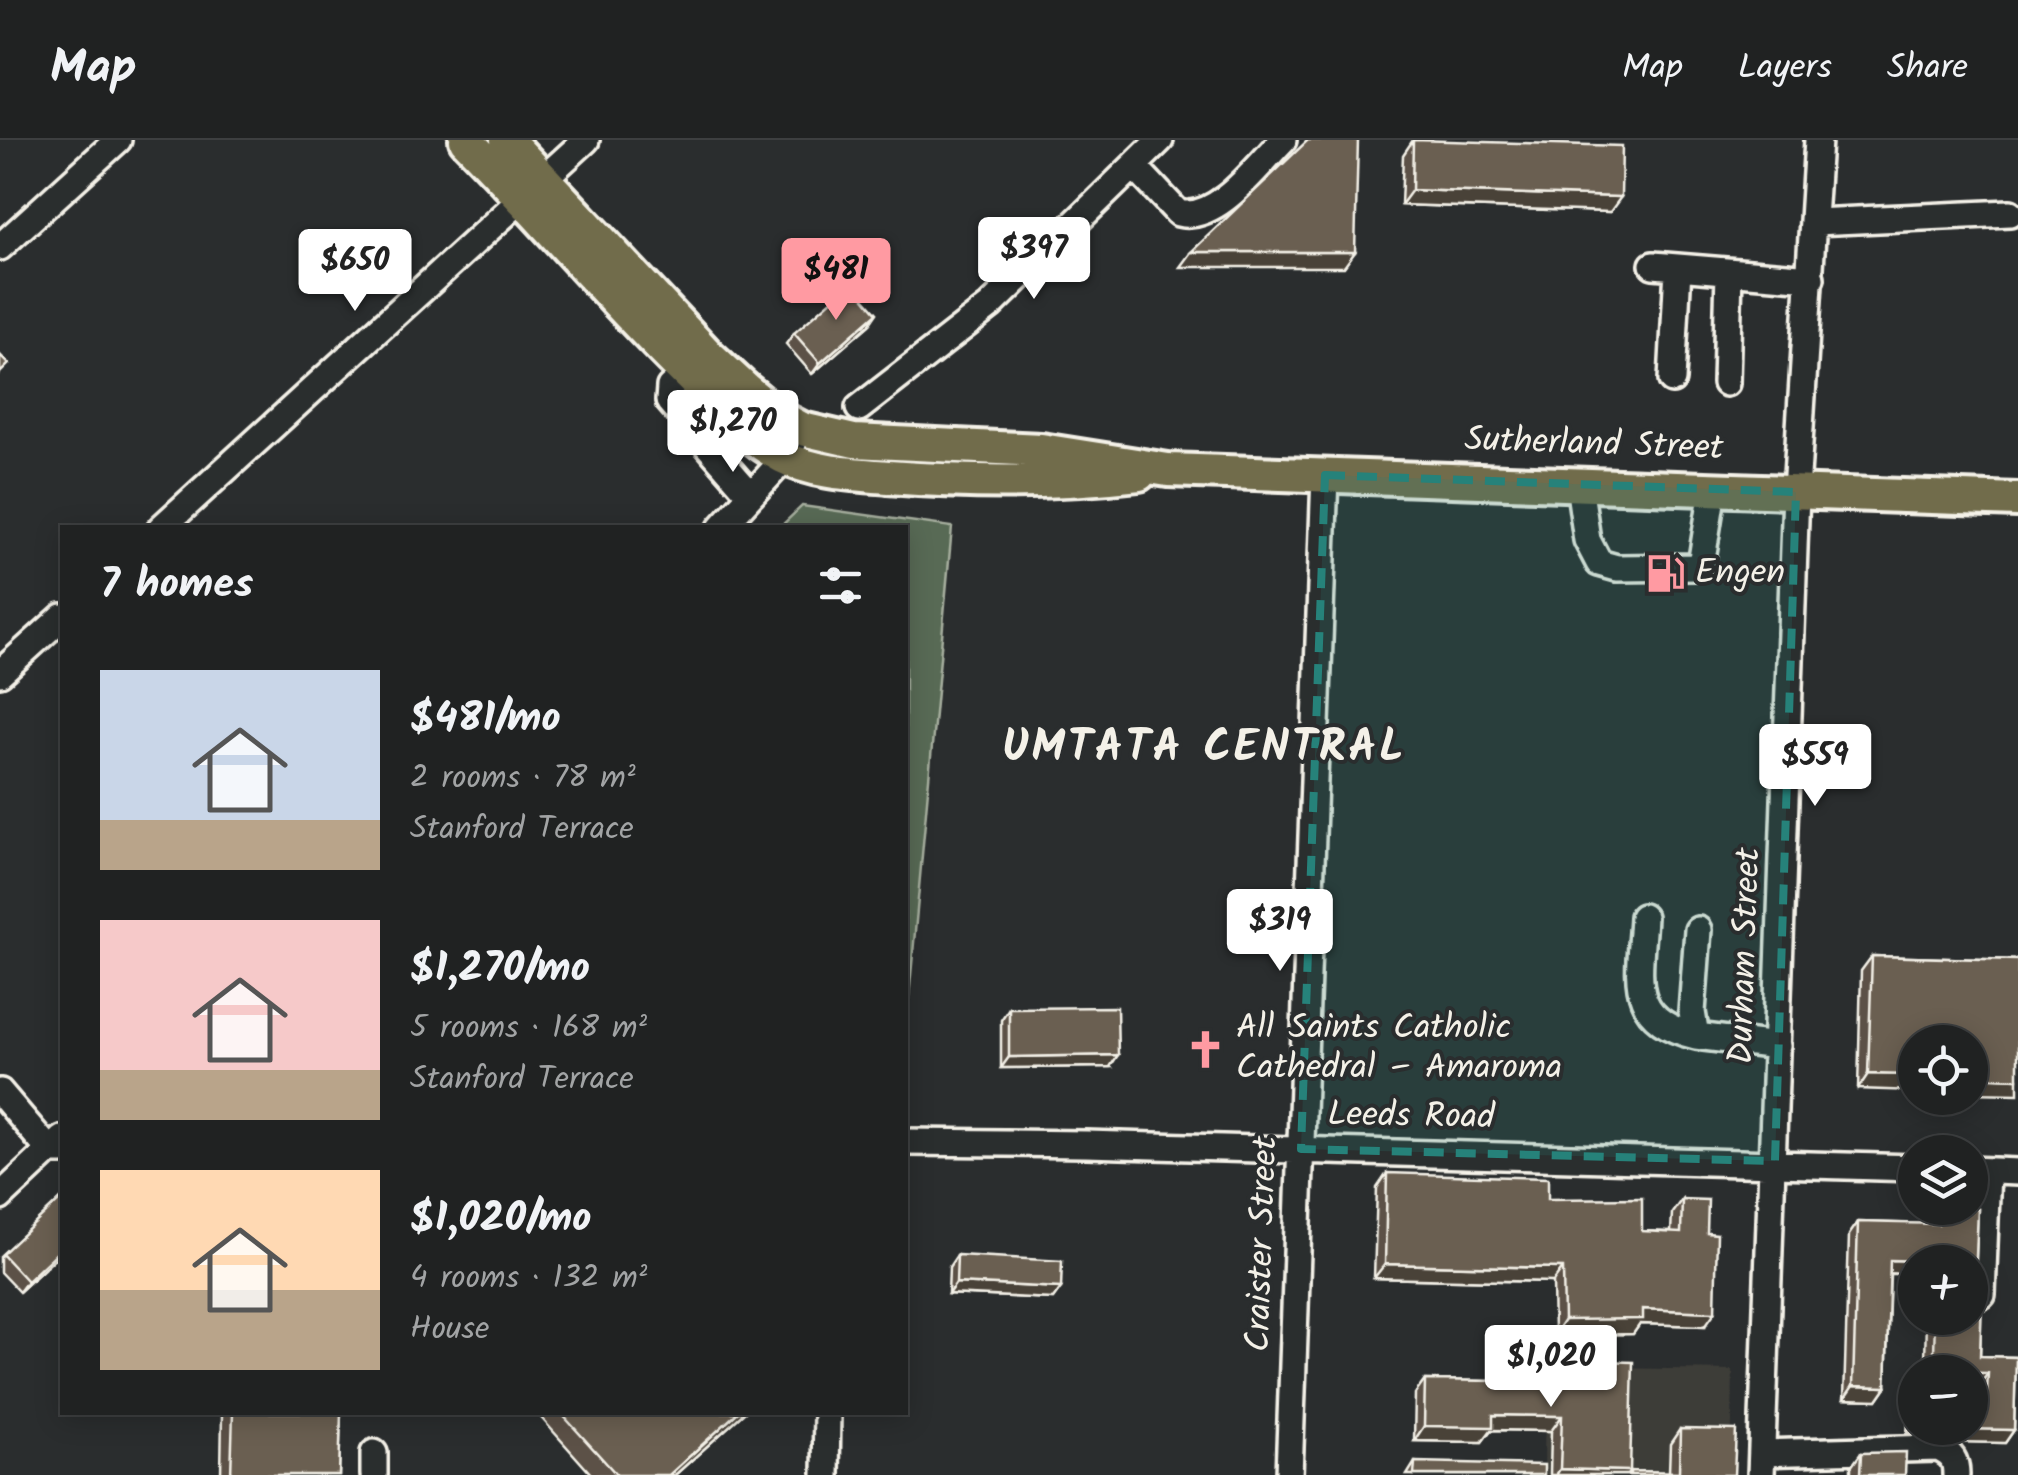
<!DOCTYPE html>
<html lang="en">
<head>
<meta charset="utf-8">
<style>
	:root { --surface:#202222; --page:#282a2a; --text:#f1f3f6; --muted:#a2a4a5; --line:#3d3f40; --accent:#ff9aa2 }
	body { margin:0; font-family:Kalam,sans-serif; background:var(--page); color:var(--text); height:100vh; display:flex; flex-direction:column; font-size:38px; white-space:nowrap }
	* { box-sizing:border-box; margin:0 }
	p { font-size:32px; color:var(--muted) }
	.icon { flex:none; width:55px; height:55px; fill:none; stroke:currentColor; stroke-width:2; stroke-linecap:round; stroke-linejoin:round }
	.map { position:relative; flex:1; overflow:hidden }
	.panel { position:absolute; left:60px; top:385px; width:848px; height:890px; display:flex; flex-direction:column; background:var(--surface); border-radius:0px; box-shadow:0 5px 25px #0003,0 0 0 2px var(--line) }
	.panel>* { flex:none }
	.fabs { position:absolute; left:1898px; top:885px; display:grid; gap:20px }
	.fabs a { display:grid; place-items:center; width:90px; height:90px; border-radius:50%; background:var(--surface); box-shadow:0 5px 25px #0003,0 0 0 2px var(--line); font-size:50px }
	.price { position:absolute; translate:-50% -85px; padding:0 22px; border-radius:10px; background:#fff; color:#222; font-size:32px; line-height:65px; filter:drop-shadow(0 2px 5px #0008) }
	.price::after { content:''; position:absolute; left:50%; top:60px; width:30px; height:22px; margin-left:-15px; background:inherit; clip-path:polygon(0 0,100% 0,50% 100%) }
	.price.selected { background:var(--accent); color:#111 }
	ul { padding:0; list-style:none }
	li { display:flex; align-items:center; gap:30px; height:250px; padding:0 40px }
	li span { display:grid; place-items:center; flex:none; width:280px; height:200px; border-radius:0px; color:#555 }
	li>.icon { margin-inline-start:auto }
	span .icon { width:120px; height:120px; fill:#fffc; stroke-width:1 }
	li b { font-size:42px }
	h2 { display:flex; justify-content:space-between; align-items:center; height:120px; padding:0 40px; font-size:42px }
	header { display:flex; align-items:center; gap:60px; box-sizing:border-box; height:140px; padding:0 50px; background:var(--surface); border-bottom:2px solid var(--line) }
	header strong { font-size:48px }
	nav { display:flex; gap:55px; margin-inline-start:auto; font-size:35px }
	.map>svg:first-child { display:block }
	.built { fill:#3d3c38 }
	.green { fill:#586b55; stroke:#a6ae9e; stroke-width:2.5 }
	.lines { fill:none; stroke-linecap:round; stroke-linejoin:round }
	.minor-casing { stroke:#f4f1e8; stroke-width:32 }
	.major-casing { stroke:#f4f1e8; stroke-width:40 }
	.minor { stroke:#2a2d2e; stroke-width:25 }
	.major { stroke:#716c4b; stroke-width:32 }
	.wall { fill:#5b5146; stroke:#f4f1e8; stroke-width:2.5 }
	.shaded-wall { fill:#4a4239; stroke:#f4f1e8; stroke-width:2.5 }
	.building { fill:#6a5e51; stroke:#f4f1e8; stroke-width:2.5 }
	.marked { fill:#26827a; fill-opacity:0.2; stroke:#26827a; stroke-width:8; stroke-dasharray:20 12; stroke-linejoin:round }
	.labels { text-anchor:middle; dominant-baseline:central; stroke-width:8; stroke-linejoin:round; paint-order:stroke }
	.street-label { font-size:35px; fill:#f4f1e8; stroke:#2a2d2e }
	.poi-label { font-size:35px; fill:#f4f1e8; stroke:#2a2d2e; text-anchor:start }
	.district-label { font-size:45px; font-weight:bold; letter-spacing:2.5px; fill:#f4f1e8; stroke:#2a2d2e }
</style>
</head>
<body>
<header>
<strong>Map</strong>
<nav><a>Map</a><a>Layers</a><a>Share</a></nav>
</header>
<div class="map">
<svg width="2018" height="1335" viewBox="0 0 2018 1335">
	<rect width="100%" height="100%" fill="#2a2d2e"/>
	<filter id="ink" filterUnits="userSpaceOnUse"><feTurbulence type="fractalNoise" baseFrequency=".01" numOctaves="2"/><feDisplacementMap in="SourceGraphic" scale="20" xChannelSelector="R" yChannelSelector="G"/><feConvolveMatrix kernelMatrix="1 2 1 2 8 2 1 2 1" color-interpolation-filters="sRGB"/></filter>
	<g filter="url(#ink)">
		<path class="built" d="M1545 1227 1733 1230 1731 1335H1544Z"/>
		<path class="green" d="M802 366 952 387 905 901V388L780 387Z"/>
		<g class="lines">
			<defs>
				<path id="minor" d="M1134 26 1178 73C1217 83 1258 25 1283 0
					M1814 82 2010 73
					M0 107 118 0
					M1653 125 1811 138
					M686 233 670 247 669 261 751 355
					M1672 240 1678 128
					M1726 243 1729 132
					M859 268 990 166 1160 0
					M1579 344 1587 400 1599 423 1617 428 1696 427 1702 419 1713 349
					M161 388 586 0
					M721 388 785 318 793 304
					M0 533 62 477
					M1643 777C1640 835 1625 880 1696 896
					M1698 790 1692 872 1696 896 1777 906
					M0 952 50 1011H62
					M905 1002 1086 1004 1915 1028
					M1970 1030 2018 1032
					M0 1057 62 999
					M1982 1155 1987 1031
					M1762 1313 1938 1308C1952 1314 1956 1320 1956 1335
					M374 1335V1313
					M826 1335 827 1272
					M1289 1335 1325 335
					M1761 1335 1796 352 1818 0"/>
				<path id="major" d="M466 0C541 76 609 158 686 233 717 263 745 297 783 317 815 333 853 334 888 337 972 343 1055 344 1139 334
					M507 0 707 214 744 248 779 277 802 289 854 301 1041 310 1168 330 2018 360"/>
			</defs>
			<use href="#minor" class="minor-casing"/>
			<use href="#major" class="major-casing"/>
			<use href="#minor" class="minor"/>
			<use href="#major" class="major"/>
		</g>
		<path class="wall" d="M1413 0 1610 72 1401 65 1403 15Z
			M869 185 812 234 786 204 794 193Z
			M1872 816 2018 820 1858 949 1861 831Z
			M1009 868 1110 927 1001 928V880Z
			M1387 1033 1548 1059 1642 1091 1671 1092 1672 1073 1682 1059 1705 1186 1640 1184 1633 1194 1554 1195 1553 1142 1374 1138 1377 1048Z
			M62 1058V1112L19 1152 0 1132V1117Z
			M1938 1068 1978 1069 1975 1141 1982 1155 1980 1216 2016 1217 2014 1290 2005 1303 1959 1302 1938 1292 1907 1293 1908 1281 1915 1271V1288H1970V1270H1978L1979 1246H1970V1232H1920V1227L1925 1221 1926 1178H1970V1122H1915V1134H1890L1886 1247 1877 1260 1844 1259 1849 1095 1858 1082 1929 1084V1080Z
			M957 1115 1061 1148 1053 1159 948 1154 949 1127Z
			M1563 1220 1630 1331 1669 1332 1670 1304 1680 1289 1734 1335H1550L1551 1291 1491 1290 1482 1302 1414 1301 1415 1254 1425 1240 1553 1242V1235Z
			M222 1272H341L339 1335H221Z
			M536 1272H745L675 1335H592Z
			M1861 1313 1905 1335H1851V1327Z
			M1415 1322 1544 1335H1407Z"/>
		<path class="shaded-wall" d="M1412 50 1621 57 1610 72 1401 65Z
			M1191 112H1355L1344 127H1180Z
			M877 173 869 185 812 234 820 223Z
			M1118 915 1110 927 1001 928 1009 917Z
			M1868 934 1915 935V951L1858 949Z
			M1970 937 2018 939V954L1970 953Z
			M62 1108V1112L19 1152 27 1141Z
			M1890 1120 1936 1122H1915V1134L1881 1133Z
			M1385 1124 1563 1128 1553 1142 1374 1138Z
			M956 1143 1061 1148 1053 1159 948 1154Z
			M1643 1169 1715 1172 1705 1186 1640 1184 1633 1194 1554 1195 1564 1180Z
			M1970 1233H1988L1979 1246H1970Z
			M1853 1246 1886 1247 1877 1260 1844 1259Z
			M738 1272H745L675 1335H669Z
			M1493 1275 1562 1276 1551 1291 1491 1290 1482 1302 1414 1301 1424 1286Z
			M1915 1281V1288H1941L1938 1292 1907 1293Z
			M1968 1289 2014 1290 2005 1303 1959 1302Z
			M1560 1329 1630 1331 1627 1335H1556Z"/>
		<path class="building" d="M1308 0H1358L1355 112H1191Z
			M1413 0 1622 6 1621 57 1412 50Z
			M851 143 877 173 820 223 794 193Z
			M0 215 9 224 0 233Z
			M1872 816 2018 820V939L1970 937V902H1915V935L1868 934Z
			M1117 867 1118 915 1009 917V868Z
			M1387 1033 1548 1038V1059L1642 1058V1091L1681 1093 1682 1059 1708 1060 1707 1093 1717 1094 1715 1172 1643 1169V1179L1564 1180 1563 1128 1385 1124Z
			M62 1058V1108L27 1141 2 1114Z
			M1938 1068 1978 1069 1975 1141 1982 1155 1980 1216 2016 1217 2014 1290 1968 1289 1965 1288H1970V1270L1986 1271 1988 1233 1929 1232 1930 1214H1934L1935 1178H1970V1122L1890 1120 1886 1247 1853 1246 1858 1082 1938 1084Z
			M957 1115 1062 1121 1061 1148 956 1143Z
			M1563 1220 1633 1222 1630 1331 1560 1329 1562 1276 1493 1275V1287L1424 1286 1425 1240 1563 1242Z
			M233 1272H341L339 1335H231Z
			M560 1272H738L669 1335H617Z
			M1680 1289 1736 1290 1734 1335H1630V1331L1679 1332Z
			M1906 1312 1905 1335H1860L1861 1313Z
			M1415 1322 1544 1325V1335H1414Z"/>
	</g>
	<path class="marked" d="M1325 335 1796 352 1775 1021 1301 1009Z"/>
	<defs>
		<symbol id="fuel-bare" viewBox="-9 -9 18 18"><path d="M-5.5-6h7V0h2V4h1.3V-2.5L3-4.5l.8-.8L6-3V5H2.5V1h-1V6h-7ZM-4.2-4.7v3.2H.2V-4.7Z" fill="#ff9aa2" stroke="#2a2d2e" stroke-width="2.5" paint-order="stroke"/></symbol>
		<symbol id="church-bare" viewBox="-9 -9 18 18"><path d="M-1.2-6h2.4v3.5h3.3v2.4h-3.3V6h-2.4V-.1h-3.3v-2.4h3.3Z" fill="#ff9aa2" stroke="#2a2d2e" stroke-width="2.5" paint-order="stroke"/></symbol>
	</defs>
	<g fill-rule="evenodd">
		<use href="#fuel-bare" x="1638" y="406" width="55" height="55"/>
		<use href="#church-bare" x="1178" y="882" width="55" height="55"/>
	</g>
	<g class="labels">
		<g class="street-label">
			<text transform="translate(1594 305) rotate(2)">Sutherland Street</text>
			<text transform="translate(1746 816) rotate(-88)">Durham Street</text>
			<text transform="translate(1411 977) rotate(1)">Leeds Road</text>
			<text transform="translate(1263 1104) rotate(-88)">Craister Street</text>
		</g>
		<g class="poi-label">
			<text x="1695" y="434">Engen</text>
			<text x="1236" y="889">All Saints Catholic<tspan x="1236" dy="40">Cathedral – Amaroma</tspan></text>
		</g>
		<g class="district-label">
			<text x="1204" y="609">UMTATA CENTRAL</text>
		</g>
	</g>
</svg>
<div class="fabs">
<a><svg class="icon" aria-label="locate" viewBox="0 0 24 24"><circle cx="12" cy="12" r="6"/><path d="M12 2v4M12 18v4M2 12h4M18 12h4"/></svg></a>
<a><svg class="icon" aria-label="layers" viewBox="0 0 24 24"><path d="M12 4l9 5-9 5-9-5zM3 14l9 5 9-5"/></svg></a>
<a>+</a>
<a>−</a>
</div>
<b class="price" style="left:1034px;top:162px">$397</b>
<b class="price" style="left:355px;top:174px">$650</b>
<b class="price selected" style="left:836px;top:183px">$481</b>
<b class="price" style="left:733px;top:335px">$1,270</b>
<b class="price" style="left:1815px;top:669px">$559</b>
<b class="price" style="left:1280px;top:834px">$319</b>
<b class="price" style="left:1551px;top:1270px">$1,020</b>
<section class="panel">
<h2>7 homes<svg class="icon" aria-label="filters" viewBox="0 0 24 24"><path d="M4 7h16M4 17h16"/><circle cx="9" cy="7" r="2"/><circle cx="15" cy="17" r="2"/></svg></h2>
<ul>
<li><span style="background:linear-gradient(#c9d6e8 75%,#b9a48a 0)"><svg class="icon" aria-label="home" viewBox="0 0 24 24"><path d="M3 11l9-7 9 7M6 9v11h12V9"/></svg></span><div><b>$481/mo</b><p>2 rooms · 78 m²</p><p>Stanford Terrace</p></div></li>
<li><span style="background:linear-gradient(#f6c9c9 75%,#b9a48a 0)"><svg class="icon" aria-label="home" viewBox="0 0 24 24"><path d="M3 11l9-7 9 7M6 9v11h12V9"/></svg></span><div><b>$1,270/mo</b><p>5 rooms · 168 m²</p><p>Stanford Terrace</p></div></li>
<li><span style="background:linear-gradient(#ffd9b3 60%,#b9a48a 0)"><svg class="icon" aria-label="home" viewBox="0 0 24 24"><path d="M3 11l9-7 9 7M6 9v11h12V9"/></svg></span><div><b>$1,020/mo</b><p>4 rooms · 132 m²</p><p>House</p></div></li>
</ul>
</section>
</div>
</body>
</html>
